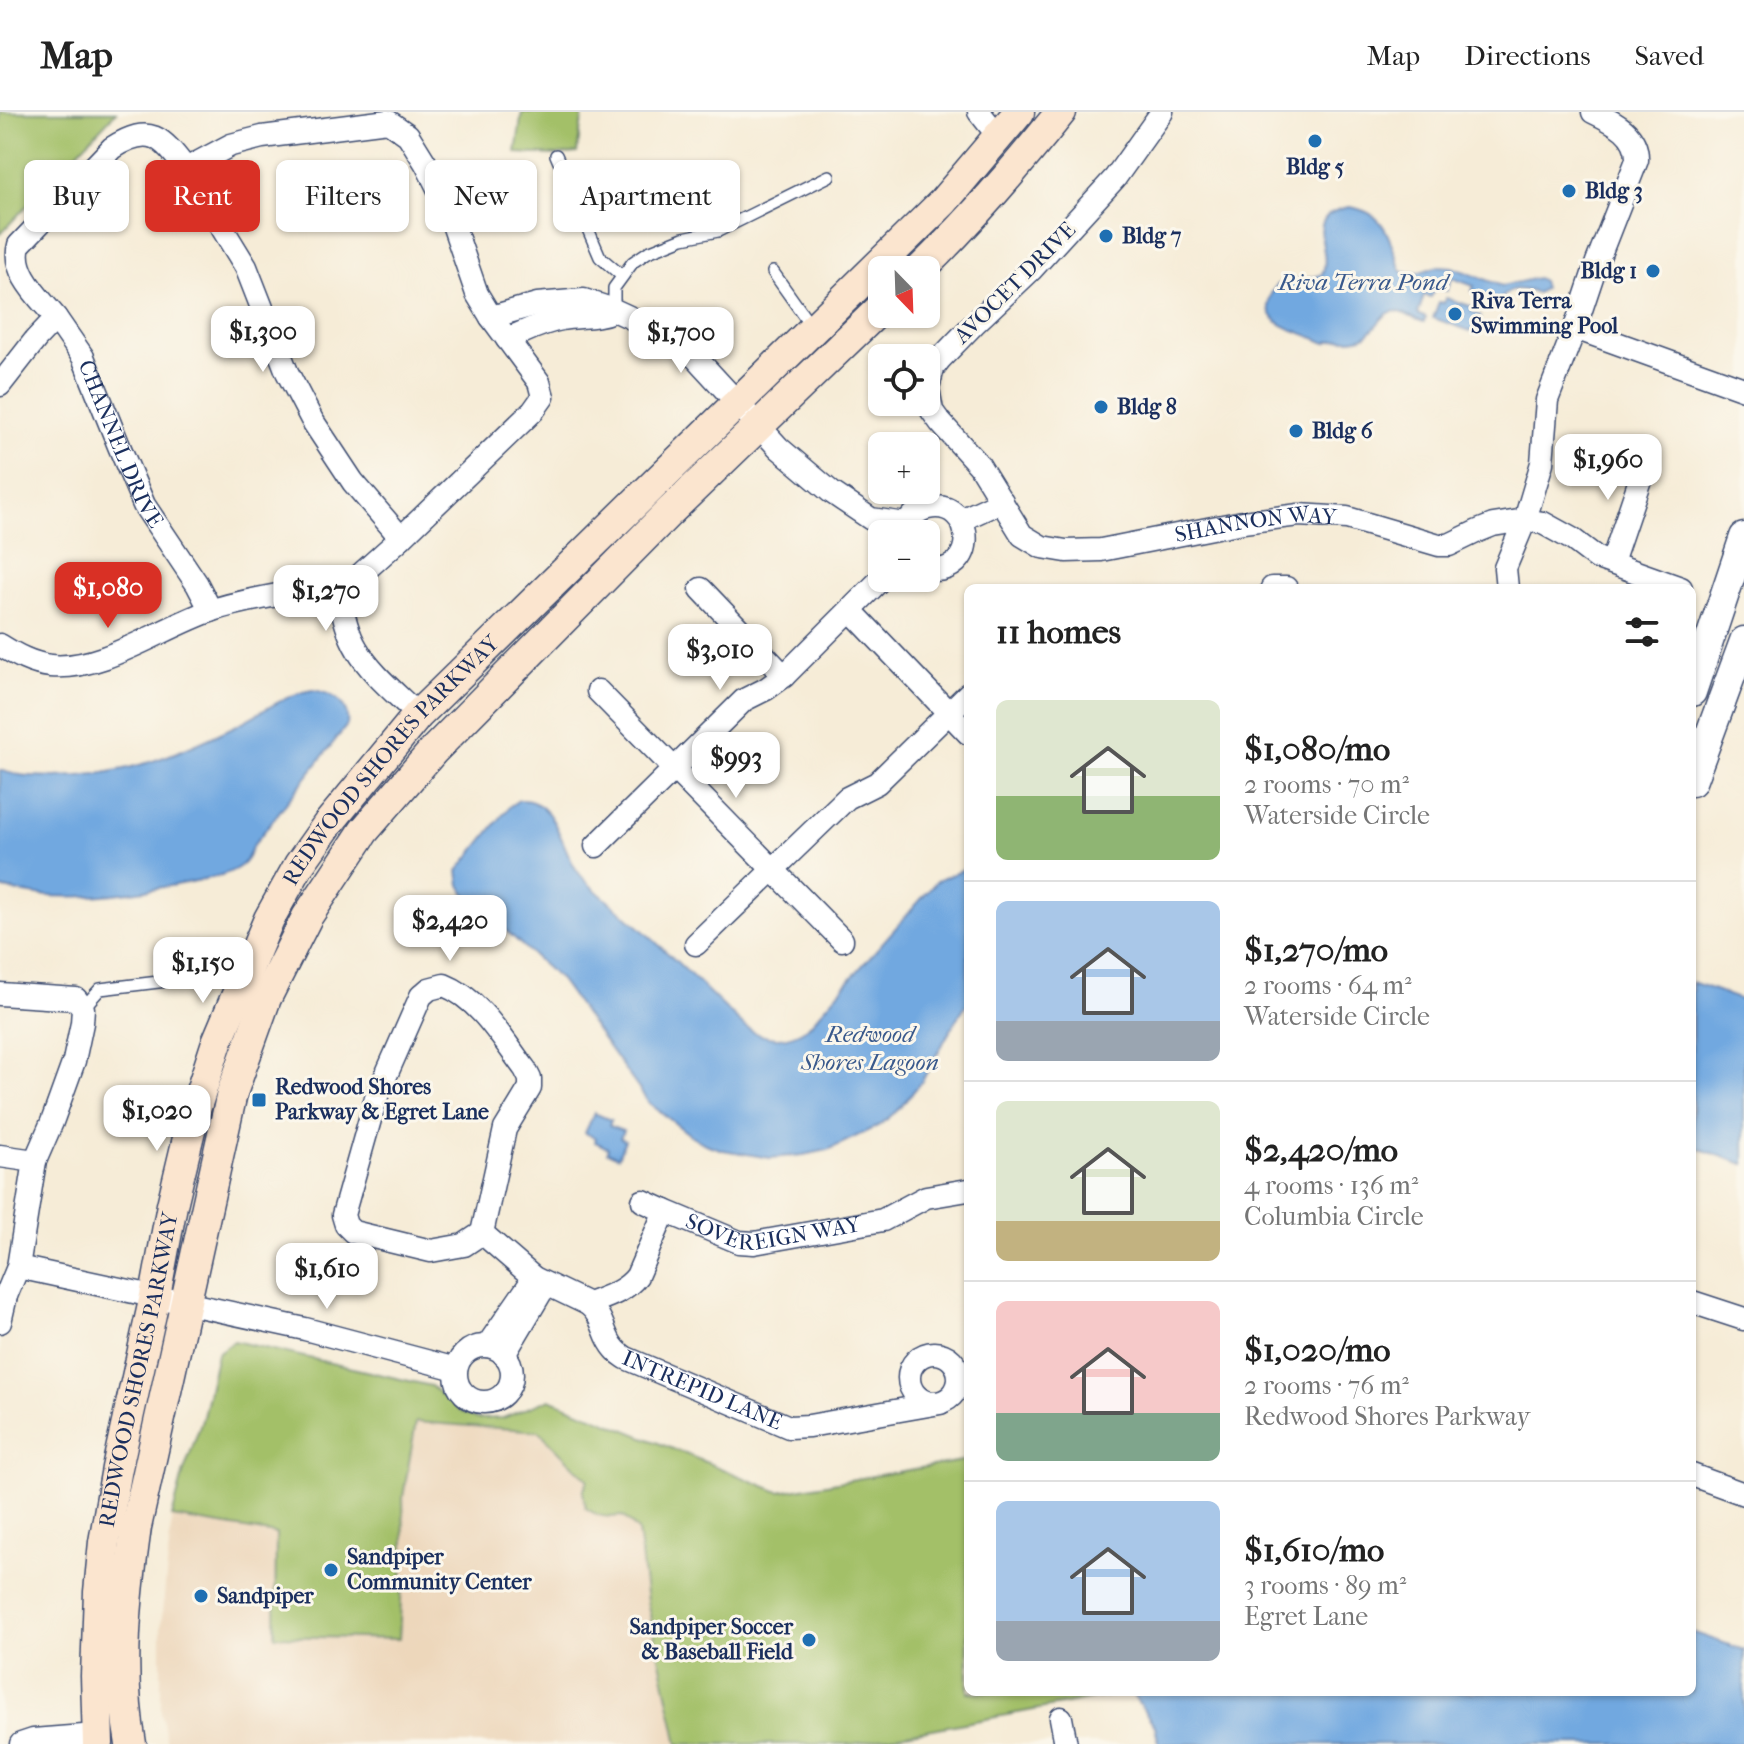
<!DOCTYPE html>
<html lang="en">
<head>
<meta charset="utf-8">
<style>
	:root { --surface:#fff; --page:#f6f6f6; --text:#222; --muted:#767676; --line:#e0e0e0; --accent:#d93025 }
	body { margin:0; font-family:"IM FELL French Canon",serif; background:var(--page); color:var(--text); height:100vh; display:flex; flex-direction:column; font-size:30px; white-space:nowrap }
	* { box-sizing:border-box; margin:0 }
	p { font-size:26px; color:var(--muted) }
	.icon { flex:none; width:44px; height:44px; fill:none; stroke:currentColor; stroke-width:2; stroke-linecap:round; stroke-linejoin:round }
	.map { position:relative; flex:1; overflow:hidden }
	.sheet { position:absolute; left:964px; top:472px; width:732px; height:1112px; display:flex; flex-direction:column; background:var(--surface); border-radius:12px; box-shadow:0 2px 6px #0004 }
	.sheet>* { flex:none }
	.guide { position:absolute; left:24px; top:48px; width:760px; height:72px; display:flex; gap:16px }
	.needle { width:52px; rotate:157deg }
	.fabs { position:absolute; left:868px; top:144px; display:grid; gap:16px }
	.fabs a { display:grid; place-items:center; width:72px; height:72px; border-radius:12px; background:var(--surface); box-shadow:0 2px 6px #0004; font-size:40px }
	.price { position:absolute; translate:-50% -68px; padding:0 18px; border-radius:16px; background:#fff; color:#222; font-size:26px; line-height:52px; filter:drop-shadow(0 2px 4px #0008) }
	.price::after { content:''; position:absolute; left:50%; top:48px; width:24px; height:18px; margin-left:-12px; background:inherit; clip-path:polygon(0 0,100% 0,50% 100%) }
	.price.active { background:var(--accent); color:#fff }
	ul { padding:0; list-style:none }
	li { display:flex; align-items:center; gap:24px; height:200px; padding:0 32px }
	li+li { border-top:2px solid var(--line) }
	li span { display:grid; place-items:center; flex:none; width:224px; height:160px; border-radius:12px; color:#555 }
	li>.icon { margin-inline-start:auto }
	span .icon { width:96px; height:96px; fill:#fffc; stroke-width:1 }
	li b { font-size:34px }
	h2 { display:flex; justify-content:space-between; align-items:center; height:96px; padding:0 32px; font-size:34px }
	.tag { padding:0 28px; border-radius:12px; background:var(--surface); box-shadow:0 2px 6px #0004; font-size:28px; line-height:72px }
	.tag.active { background:var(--accent); color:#fff }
	header { display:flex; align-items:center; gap:48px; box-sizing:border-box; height:112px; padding:0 40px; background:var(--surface); border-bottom:2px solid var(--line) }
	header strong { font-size:38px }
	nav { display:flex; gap:44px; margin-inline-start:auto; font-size:28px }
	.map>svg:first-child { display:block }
	.built { fill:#edd7bb }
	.green { fill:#a3c068; stroke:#5f7863; stroke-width:2 }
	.water { fill:#71a8e0; stroke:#466c9f; stroke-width:2 }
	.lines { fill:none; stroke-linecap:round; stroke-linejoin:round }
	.service-casing { stroke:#3c4b70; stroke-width:14 }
	.minor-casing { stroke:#3c4b70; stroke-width:25 }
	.tertiary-casing { stroke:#3c4b70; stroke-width:31 }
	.secondary-casing { stroke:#3c4b70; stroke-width:33 }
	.service { stroke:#fff; stroke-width:11 }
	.minor { stroke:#fff; stroke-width:22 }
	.tertiary { stroke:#fff; stroke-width:28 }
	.secondary { stroke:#fbe5cf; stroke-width:30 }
	.poi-dot { fill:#1f6fb2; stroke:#fbf7ec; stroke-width:3 }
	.labels { text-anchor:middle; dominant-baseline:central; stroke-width:6; stroke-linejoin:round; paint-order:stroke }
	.poi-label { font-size:22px; font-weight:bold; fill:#1b2f5e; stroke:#fbf7ec; text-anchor:start }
	.street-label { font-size:22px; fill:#1b2f5e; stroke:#fbf7ec }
	.water-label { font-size:24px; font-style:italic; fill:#39598c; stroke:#fbf7ec }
</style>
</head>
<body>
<header>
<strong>Map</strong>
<nav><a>Map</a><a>Directions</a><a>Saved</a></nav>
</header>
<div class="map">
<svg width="1744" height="1632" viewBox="0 0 1744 1632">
	<rect width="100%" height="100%" fill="#fbf7ec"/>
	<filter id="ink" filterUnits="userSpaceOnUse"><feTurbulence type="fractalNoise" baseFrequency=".0125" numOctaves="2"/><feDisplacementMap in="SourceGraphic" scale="16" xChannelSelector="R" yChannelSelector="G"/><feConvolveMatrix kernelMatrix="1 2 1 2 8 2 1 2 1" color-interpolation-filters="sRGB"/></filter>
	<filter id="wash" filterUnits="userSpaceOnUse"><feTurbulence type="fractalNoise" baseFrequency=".006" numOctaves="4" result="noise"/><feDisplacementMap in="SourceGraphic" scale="32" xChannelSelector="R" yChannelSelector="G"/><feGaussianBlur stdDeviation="1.8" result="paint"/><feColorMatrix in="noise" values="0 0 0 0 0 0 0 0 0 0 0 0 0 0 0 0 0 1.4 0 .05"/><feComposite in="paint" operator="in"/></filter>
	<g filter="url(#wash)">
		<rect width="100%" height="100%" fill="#f6ecd7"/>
		<path class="built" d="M416 1310 539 1319 638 1419 647 1489 678 1632H167L161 1600V1515L172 1405 276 1422 275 1524 398 1527 404 1431 403 1385Z"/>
		<path class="green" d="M0 0H116L0 122Z
			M522 0H583L577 41 556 43 516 41Z
			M234 1229 431 1274 459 1299 477 1307 503 1306 550 1287 779 1380 968 1348V1580H1129L853 1632H678L647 1489 638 1419 623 1404C607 1406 598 1405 586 1396L583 1380 588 1368 539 1319 416 1310 403 1385 404 1431 399 1527 275 1524 276 1422 172 1405 184 1359 203 1305 217 1241Z"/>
		<path class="water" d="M1350 95C1387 101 1389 126 1400 156L1403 160 1417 161 1439 154 1452 155 1502 174 1537 166 1542 169 1544 176 1537 181C1518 177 1514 172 1499 189L1472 179 1474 174 1452 166 1447 179 1435 175 1431 185 1424 183 1418 202 1426 206 1424 210C1416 208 1408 203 1400 200 1383 195 1378 218 1364 224 1352 230 1340 224 1326 231 1316 227 1306 222 1296 219 1278 213 1263 203 1271 182 1274 176 1278 171 1284 169 1297 165 1311 169 1322 162 1334 137 1299 103 1350 95Z
			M1446 186 1473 195 1472 200 1481 204 1476 221 1433 206 1439 190 1444 191Z
			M313 578C332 581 350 591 347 613L252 735C249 743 247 750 239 755 224 765 203 767 186 771 138 780 85 788 37 783 25 781 12 779 0 776V658C18 665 36 664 54 665 123 665 174 644 235 614 260 602 285 582 313 578Z
			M519 688C557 686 560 736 578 760 594 781 618 795 637 813 674 846 709 881 745 915 766 929 788 930 808 915L937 769 968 755V891L959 903 922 969 899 997 880 1013 828 1038 803 1043 770 1046 723 1038 705 1032 690 1023 649 991 560 868 464 780 460 773 458 759 510 694Z
			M1692 870 1744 889V1052L1692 1034Z
			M594 1001 611 1008 609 1014 623 1019 620 1026 625 1028 618 1045 607 1040 608 1036 595 1030 596 1026 585 1021Z
			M1692 1520 1744 1538V1632H1159L1155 1614 1131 1580H1692Z"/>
	</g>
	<g filter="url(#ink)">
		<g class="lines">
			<defs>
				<path id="service" d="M556 43 600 145 622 164
					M773 160 812 215
					M614 198V176L633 150 648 140 683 126 718 119 829 64
					M83 896 100 877 167 869"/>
				<g id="minor">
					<path d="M979 0 999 25"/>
					<path id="s1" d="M1162 0 1115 66 1031 158 974 212 940 247 933 256 928 276 932 299 940 310 979 353 1022 423 1042 435 1066 439 1101 438 1243 410 1299 403 1347 406 1439 433H1449L1478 419 1493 413 1525 408 1543 411 1572 427 1597 446 1681 476"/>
					<path d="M186 57 246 155 287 260 312 308 353 370 401 426"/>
					<path d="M491 205 537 192 584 188 614 198 666 222 696 246 779 336 831 380 871 407 906 412"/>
					<path id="s2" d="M56 206 83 245 119 334 144 393 197 472 211 499"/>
					<path d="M1575 216 1744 277"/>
					<path d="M507 227C525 220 542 210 562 207 579 204 597 206 613 199"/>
					<path d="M0 273 36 227 56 206C40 186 11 161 19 133L112 36C151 11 162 26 186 57L231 33 262 25 388 9 408 23 426 52 446 92 477 182 491 205 539 270 543 285 533 299 401 426 339 482"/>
					<path d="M961 408 1002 389"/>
					<path d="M904 422C907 409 914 399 928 396 977 386 980 467 926 457"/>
					<path d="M1612 450 1648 344"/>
					<path d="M1272 476H1286"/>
					<path d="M1507 476 1505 456 1525 408 1542 351 1547 288 1575 216 1597 150 1637 48C1638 21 1614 10 1593 0"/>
					<path d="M701 477 784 564"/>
					<path d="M852 498 857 505 968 621"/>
					<path d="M0 533C16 543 32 552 51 554 103 559 164 514 213 498 244 488 278 483 310 477L323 478 339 482C343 500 347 521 357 537 370 561 399 584 418 603"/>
					<path d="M598 579 842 828"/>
					<path d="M596 734 744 588 766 577 784 564 882 466"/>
					<path d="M696 832 847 686 877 671 968 582"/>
					<path d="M444 873C480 887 503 928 525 957L530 967V976L505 1017 482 1121 464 1133 431 1139 353 1120 346 1113 343 1103 376 986 421 884 429 877Z"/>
					<path d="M0 882 76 887 83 896 82 911 74 949 52 1010 35 1049 18 1155 6 1184 0 1210"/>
					<path d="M0 1044 35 1049"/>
					<path d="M643 1089 665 1099"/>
					<path id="s3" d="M482 1121 534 1166 588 1192C606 1185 625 1180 637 1164L665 1099 739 1130 754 1131 883 1108 926 1085 968 1078"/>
					<path d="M18 1155 305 1217 456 1257"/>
					<path d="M1692 1190 1744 1207"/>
					<path id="s4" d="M588 1192C606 1207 602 1223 615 1237 618 1241 622 1243 626 1246L789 1315 809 1314 940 1291"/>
					<circle cx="484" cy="1262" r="28"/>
					<path d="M487 1234 534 1166"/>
					<circle cx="934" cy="1266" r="25"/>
					<path d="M504 1243 546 1172"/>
					<path d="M1692 1363 1744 1382"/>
					<path d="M1061 1606 1066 1632"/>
					<path d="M21 1632 33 1628 96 1623"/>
				</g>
				<path id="tertiary" d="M1692 580 1744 425
					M1692 670 1744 529"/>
				<g id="secondary">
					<path d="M920 158C971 109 1017 55 1061 0"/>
					<path id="s5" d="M98 1632 96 1564 99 1480 104 1430 117 1356 155 1184 172 1093 194 1001 217 930 269 807 299 753 328 712 418 603 943 90 1019 0"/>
					<path d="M131 1632C118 1560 126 1486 136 1415L232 981 266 886 307 805 364 719 433 639 668 401 882 195"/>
				</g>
			</defs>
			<use href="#service" class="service-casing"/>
			<use href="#minor" class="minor-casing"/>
			<use href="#tertiary" class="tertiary-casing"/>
			<use href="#secondary" class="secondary-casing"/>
			<use href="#service" class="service"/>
			<use href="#minor" class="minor"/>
			<use href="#tertiary" class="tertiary"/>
			<use href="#secondary" class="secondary"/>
		</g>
	</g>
	<g class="poi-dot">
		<circle cx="1315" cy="29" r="8"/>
		<circle cx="1569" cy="79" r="8"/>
		<circle cx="1106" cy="124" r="8"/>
		<circle cx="1653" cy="159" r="8"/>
		<circle cx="1455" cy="202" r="8"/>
		<circle cx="1101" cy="295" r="8"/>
		<circle cx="1296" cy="319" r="8"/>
		<rect x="251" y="980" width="16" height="16" rx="4"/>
		<circle cx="331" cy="1458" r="8"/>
		<circle cx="201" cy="1484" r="8"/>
		<circle cx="809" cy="1528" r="8"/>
	</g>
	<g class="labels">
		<g class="poi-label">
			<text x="1315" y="55" text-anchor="middle">Bldg 5</text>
			<text x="1585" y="79">Bldg 3</text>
			<text x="1122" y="124">Bldg 7</text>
			<text x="1637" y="159" text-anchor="end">Bldg 1</text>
			<text x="1471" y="189">Riva Terra<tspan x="1471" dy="25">Swimming Pool</tspan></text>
			<text x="1117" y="295">Bldg 8</text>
			<text x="1312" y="319">Bldg 6</text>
			<text x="275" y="975">Redwood Shores<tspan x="275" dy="25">Parkway &amp; Egret Lane</tspan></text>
			<text x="347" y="1445">Sandpiper<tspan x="347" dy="25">Community Center</tspan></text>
			<text x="217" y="1484">Sandpiper</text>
			<text x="793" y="1515" text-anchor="end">Sandpiper Soccer<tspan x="793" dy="25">&amp; Baseball Field</tspan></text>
		</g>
		<g class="street-label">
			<text transform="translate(1015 171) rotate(-45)">AVOCET DRIVE</text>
			<text stroke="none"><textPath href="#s2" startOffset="142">CHANNEL DRIVE</textPath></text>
			<text stroke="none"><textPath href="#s1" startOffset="782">SHANNON WAY</textPath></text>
			<text stroke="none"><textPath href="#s5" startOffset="1050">REDWOOD SHORES PARKWAY</textPath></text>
			<text stroke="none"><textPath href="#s3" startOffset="370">SOVEREIGN WAY</textPath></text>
			<text stroke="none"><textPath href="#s5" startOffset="378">REDWOOD SHORES PARKWAY</textPath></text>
			<text stroke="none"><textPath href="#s4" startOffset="150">INTREPID LANE</textPath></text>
		</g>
		<g class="water-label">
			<text x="1363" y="170">Riva Terra Pond</text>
			<text x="870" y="922">Redwood<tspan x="870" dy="28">Shores Lagoon</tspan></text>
		</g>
	</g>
</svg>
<div class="fabs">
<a><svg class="needle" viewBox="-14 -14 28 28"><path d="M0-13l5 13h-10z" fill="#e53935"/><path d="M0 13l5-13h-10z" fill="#767676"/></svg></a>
<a><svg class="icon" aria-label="locate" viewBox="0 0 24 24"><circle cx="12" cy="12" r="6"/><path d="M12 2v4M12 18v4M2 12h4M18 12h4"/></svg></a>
<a>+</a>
<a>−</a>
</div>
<b class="price" style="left:263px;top:262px">$1,300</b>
<b class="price" style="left:681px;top:263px">$1,700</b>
<b class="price" style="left:1608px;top:390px">$1,960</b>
<b class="price active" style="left:108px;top:518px">$1,080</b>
<b class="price" style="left:326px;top:521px">$1,270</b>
<b class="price" style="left:720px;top:580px">$3,010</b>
<b class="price" style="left:736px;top:688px">$993</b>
<b class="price" style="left:450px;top:851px">$2,420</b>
<b class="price" style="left:203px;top:893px">$1,150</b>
<b class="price" style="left:157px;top:1041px">$1,020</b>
<b class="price" style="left:327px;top:1199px">$1,610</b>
<div class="guide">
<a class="tag">Buy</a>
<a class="tag active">Rent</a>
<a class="tag">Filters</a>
<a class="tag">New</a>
<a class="tag">Apartment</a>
</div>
<section class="sheet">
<h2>11 homes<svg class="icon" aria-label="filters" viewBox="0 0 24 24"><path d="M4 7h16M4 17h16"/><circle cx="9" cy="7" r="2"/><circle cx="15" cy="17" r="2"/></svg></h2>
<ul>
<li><span style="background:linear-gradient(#dfe7d0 60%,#8fb573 0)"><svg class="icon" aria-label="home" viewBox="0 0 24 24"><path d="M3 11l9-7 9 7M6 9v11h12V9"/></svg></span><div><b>$1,080/mo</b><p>2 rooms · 70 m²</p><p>Waterside Circle</p></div></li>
<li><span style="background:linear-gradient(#a9c7e8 75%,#9aa5b1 0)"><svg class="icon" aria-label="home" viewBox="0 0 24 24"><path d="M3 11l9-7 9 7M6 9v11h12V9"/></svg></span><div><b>$1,270/mo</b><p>2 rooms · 64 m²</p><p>Waterside Circle</p></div></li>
<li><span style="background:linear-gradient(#dfe7d0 75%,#c2b280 0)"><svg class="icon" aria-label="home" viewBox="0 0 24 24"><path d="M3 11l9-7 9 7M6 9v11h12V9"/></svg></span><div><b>$2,420/mo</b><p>4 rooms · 136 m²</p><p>Columbia Circle</p></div></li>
<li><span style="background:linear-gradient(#f6c9c9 70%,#7fa58c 0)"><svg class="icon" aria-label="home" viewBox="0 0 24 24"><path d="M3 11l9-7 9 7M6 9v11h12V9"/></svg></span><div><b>$1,020/mo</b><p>2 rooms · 76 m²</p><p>Redwood Shores Parkway</p></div></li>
<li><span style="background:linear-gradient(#a9c7e8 75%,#9aa5b1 0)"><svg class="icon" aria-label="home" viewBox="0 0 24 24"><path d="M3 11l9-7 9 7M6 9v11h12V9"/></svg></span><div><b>$1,610/mo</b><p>3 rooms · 89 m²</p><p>Egret Lane</p></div></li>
</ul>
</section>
</div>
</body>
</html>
